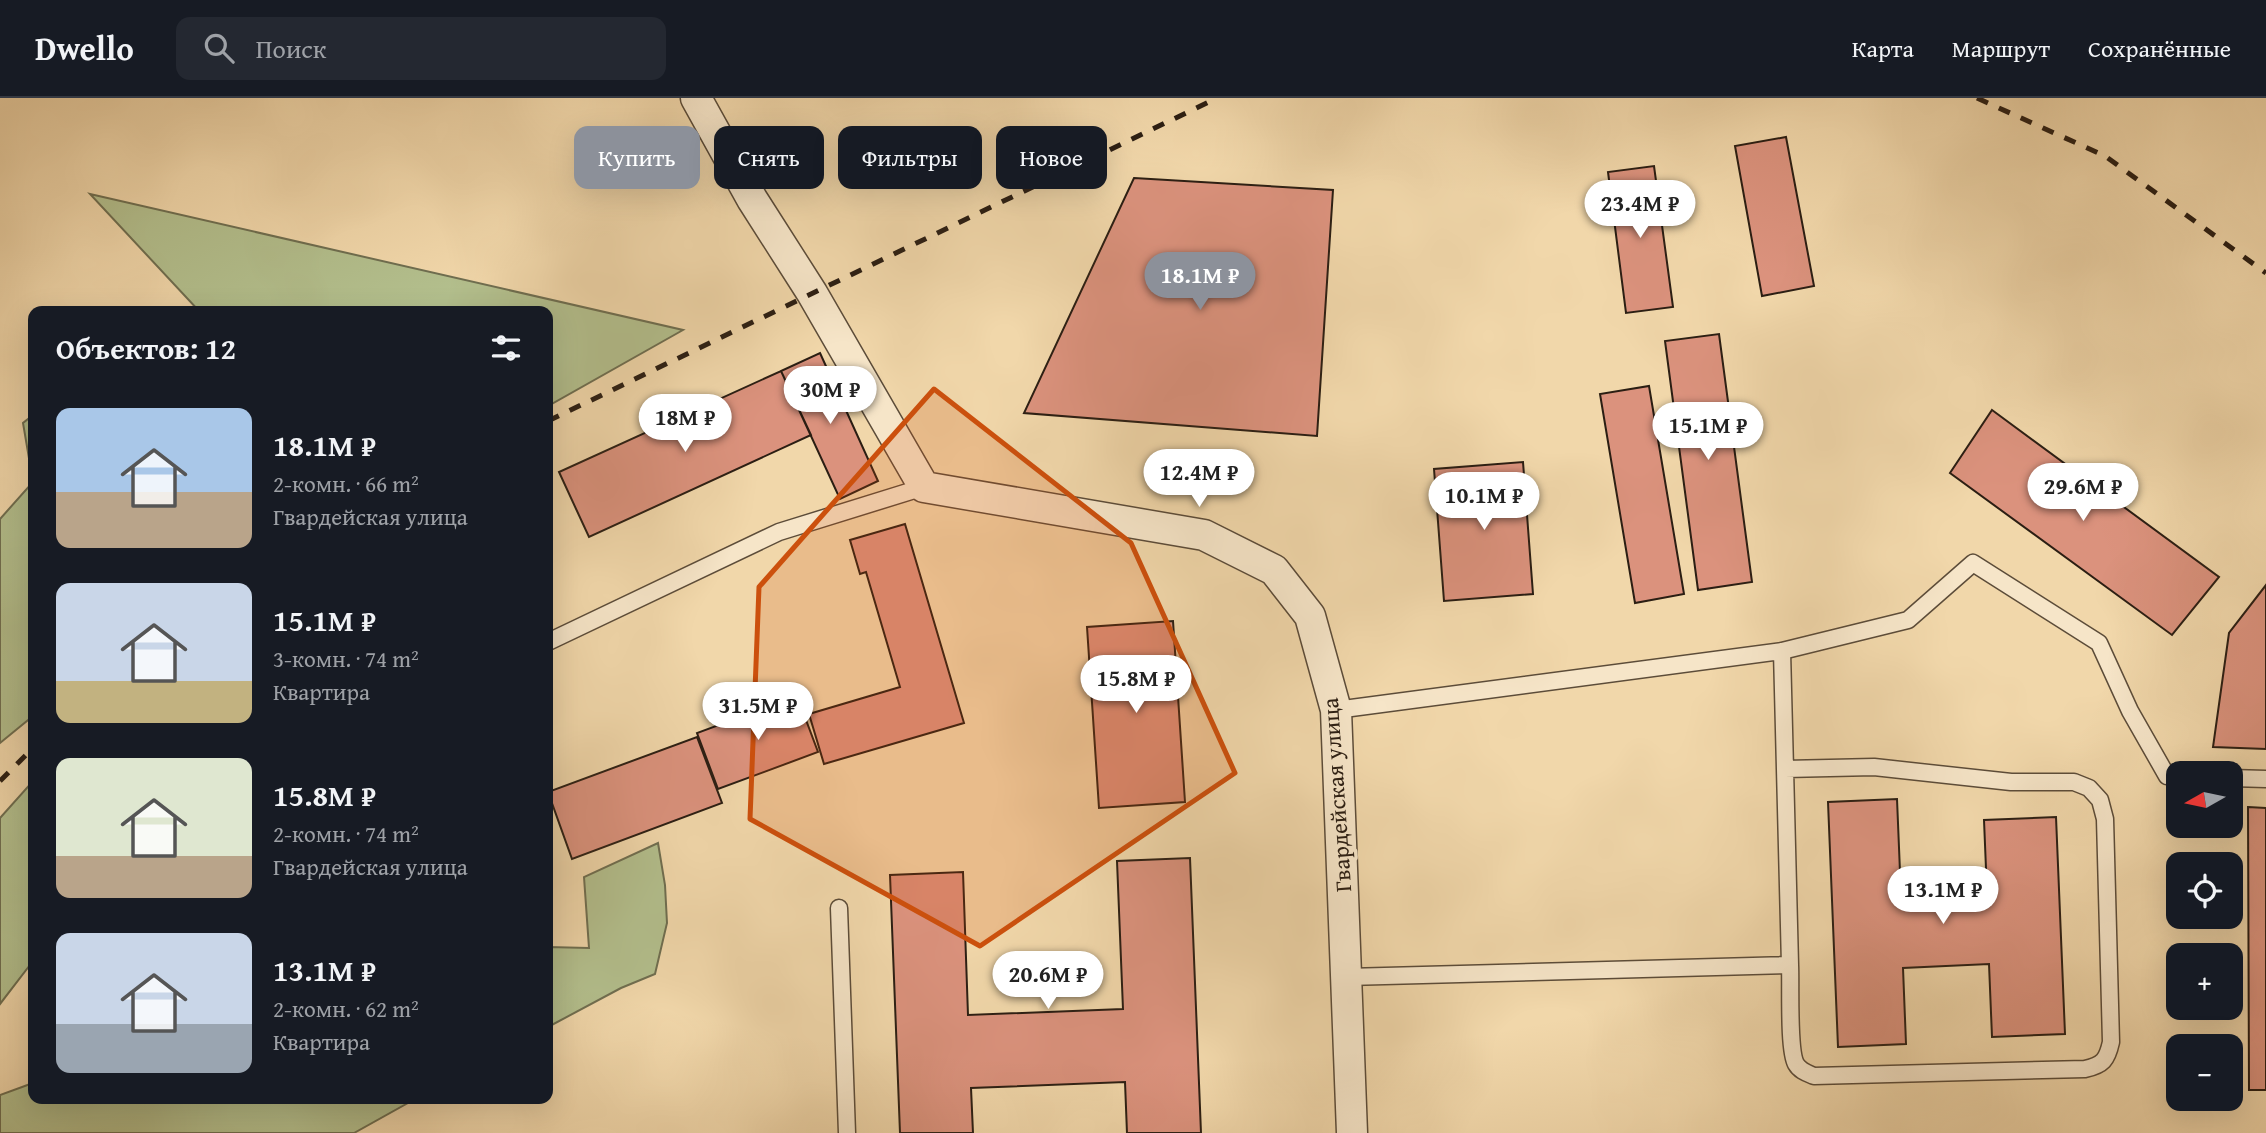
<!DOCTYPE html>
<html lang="ru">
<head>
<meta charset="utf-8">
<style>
	:root { --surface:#171b24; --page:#242831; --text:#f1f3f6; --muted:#9ea1a6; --line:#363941; --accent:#8c9099 }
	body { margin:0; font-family:"Gentium Book Plus",serif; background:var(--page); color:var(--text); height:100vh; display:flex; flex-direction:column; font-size:26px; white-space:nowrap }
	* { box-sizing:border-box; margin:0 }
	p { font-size:23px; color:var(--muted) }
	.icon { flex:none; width:38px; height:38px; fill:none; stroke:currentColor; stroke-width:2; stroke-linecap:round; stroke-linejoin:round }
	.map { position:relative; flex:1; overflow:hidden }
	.details { position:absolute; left:28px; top:208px; width:525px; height:798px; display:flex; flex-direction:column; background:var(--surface); border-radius:14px; box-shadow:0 7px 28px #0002 }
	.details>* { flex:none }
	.banner { position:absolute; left:574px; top:28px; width:665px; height:63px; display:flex; gap:14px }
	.needle { width:46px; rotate:261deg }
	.controls { position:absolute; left:2166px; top:663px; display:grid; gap:14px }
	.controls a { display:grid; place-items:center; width:77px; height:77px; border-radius:14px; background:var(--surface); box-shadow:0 7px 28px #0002; font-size:35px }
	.price { position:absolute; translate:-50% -60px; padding:0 16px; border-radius:24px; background:#fff; color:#222; font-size:23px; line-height:46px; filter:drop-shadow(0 2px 4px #0008) }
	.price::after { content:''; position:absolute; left:50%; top:42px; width:21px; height:16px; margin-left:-10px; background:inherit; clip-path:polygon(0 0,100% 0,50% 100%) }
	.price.on { background:var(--accent); color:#fff }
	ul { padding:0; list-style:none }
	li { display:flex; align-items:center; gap:21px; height:175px; padding:0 28px }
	li span { display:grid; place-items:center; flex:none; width:196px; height:140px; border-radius:14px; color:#555 }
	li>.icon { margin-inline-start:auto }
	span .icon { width:84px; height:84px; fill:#fffc; stroke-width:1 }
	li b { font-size:30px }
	h2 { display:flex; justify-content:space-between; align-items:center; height:84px; padding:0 28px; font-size:30px }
	.chip { padding:0 24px; border-radius:14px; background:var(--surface); box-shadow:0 7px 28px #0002; font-size:24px; line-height:63px }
	.chip.on { background:var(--accent); color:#fff }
	header { display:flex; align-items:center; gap:42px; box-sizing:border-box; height:98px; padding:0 35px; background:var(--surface); border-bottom:2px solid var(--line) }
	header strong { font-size:33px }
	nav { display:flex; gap:38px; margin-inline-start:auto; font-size:24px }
	.search { width:490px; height:63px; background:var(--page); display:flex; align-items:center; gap:18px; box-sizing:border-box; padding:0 24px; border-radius:14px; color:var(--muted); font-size:26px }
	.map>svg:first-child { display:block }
	.green { fill:#b3bf8d; stroke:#6f6e50; stroke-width:2 }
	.building { fill:#db927d; stroke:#2b1e13; stroke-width:2 }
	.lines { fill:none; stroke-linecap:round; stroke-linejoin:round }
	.service-casing { stroke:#5c4c39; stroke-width:19 }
	.minor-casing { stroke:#5c4c39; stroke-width:33 }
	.service { stroke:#f6e5c8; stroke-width:16 }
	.minor { stroke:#f6e5c8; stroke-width:30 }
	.rail { stroke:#2b1e13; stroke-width:5; stroke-dasharray:12 12; stroke-linecap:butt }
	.marked { fill:#cc500d; fill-opacity:0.2; stroke:#cc500d; stroke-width:5; stroke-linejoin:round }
	.labels { text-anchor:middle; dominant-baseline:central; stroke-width:7; stroke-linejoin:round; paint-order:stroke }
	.street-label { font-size:23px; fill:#2b1e13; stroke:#f6e5c8 }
</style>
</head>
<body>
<header>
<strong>Dwello</strong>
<div class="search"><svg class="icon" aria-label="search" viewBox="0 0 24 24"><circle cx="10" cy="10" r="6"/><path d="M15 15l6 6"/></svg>Поиск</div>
<nav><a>Карта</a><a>Маршрут</a><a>Сохранённые</a></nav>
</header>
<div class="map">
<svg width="2266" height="1035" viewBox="0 0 2266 1035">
	<rect width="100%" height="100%" fill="#f1d7aa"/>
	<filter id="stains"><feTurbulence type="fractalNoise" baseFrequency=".00286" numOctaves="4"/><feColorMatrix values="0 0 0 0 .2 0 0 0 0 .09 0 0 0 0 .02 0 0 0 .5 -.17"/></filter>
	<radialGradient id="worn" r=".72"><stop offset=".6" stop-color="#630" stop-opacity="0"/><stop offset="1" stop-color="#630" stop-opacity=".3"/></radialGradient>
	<path class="green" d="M90 96 683 232 548 308V214L199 213Z
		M33 317V618L0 645V421L33 384 23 325Z
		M33 683V863L0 906V720Z
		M658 745 665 787 667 825 655 876 621 890 548 929V849L589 850 584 779Z
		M33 985V1001H415L354 1035H0V997Z"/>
	<path class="building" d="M1786 39 1814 188 1762 198 1735 48Z
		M1654 68 1673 209 1626 215 1608 74Z
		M1134 80 1333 92 1317 338 1024 315Z
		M1719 236 1752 484 1698 492 1665 243Z
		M820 255 878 383 840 401 781 273Z
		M781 273 811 337 589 439 559 374Z
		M1649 288 1684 496 1635 505 1600 296Z
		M1992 312 2219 479 2172 537 1950 375Z
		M1523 364 1533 496 1444 503 1434 371Z
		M905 426 964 625 824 666 809 616 900 589 866 474 860 476 850 442Z
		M2266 487V651L2213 649 2229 535Z
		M1173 523 1185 704 1099 710 1087 529Z
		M797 598 818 654 718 691 697 635Z
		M697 639 722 705 572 761 548 694Z
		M1897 701 1901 798 1987 795 1984 722 2056 719 2065 936 1992 939 1989 866 1903 870 1906 946 1838 949 1828 704Z
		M2248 709 2266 710V992H2249Z
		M1190 760 1201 1035H1127L1125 984 971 990 973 1035H900L890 777 963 774 968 917 1123 911 1117 763Z"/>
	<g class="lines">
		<defs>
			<path id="service" d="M548 544 779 434 924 389
				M1782 553 1785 671
				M1336 612 1782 553 1908 522 1973 465 2099 545 2130 613 2167 678 2179 679
				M2231 680 2266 681
				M839 810 847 1035
				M1347 879 1790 867C1791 887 1788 952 1796 966 1800 973 1807 975 1814 978L2085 971C2103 967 2107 962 2111 944L2105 721 2100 702 2089 690 2074 684H2011L1874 669 1785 671 1790 867"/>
			<path id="minor" d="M696 0 752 101 812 195 924 389 1204 437 1274 472 1310 518 1336 612 1352 1035"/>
		</defs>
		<use href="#service" class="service-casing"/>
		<use href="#minor" class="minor-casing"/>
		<use href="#service" class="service"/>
		<use href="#minor" class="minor"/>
		<path class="rail" d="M1977 0 2105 58 2266 175
			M548 323 1217 0
			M0 683 33 650"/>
	</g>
	<path class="marked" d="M934 291 1131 445 1235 675 980 848 750 721 759 489Z"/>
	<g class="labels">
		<g class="street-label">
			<text transform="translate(1336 697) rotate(-94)">Гвардейская улица</text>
		</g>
	</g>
	<rect width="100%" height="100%" filter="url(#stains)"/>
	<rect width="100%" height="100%" fill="url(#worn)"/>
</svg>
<div class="controls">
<a><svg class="needle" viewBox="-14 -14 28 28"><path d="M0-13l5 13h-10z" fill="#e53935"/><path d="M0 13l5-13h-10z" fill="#9ea1a6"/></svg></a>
<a><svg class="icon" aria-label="locate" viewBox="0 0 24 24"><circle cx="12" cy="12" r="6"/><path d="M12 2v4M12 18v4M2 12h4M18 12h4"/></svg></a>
<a>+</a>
<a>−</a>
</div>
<b class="price" style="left:1640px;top:142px">23.4M ₽</b>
<b class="price on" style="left:1200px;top:214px">18.1M ₽</b>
<b class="price" style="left:830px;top:328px">30M ₽</b>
<b class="price" style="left:685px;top:356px">18M ₽</b>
<b class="price" style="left:1708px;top:364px">15.1M ₽</b>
<b class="price" style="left:1199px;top:411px">12.4M ₽</b>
<b class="price" style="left:2083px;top:425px">29.6M ₽</b>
<b class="price" style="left:1484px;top:434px">10.1M ₽</b>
<b class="price" style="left:1136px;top:617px">15.8M ₽</b>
<b class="price" style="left:758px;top:644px">31.5M ₽</b>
<b class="price" style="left:1943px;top:828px">13.1M ₽</b>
<b class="price" style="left:1048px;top:913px">20.6M ₽</b>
<div class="banner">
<a class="chip on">Купить</a>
<a class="chip">Снять</a>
<a class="chip">Фильтры</a>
<a class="chip">Новое</a>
</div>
<section class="details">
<h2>Объектов: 12<svg class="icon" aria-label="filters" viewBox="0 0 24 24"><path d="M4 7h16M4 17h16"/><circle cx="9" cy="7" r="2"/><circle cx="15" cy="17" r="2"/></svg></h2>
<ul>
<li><span style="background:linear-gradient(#a9c7e8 60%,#b9a48a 0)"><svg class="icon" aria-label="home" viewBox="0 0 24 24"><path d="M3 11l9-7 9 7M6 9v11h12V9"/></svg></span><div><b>18.1M ₽</b><p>2-комн. · 66 m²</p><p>Гвардейская улица</p></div></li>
<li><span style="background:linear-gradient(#c9d6e8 70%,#c2b280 0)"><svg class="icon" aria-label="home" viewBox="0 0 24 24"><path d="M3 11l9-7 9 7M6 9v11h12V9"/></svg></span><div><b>15.1M ₽</b><p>3-комн. · 74 m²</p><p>Квартира</p></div></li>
<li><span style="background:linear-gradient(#dfe7d0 70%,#b9a48a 0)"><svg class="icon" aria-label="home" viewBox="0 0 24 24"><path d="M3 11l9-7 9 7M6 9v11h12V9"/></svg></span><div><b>15.8M ₽</b><p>2-комн. · 74 m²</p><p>Гвардейская улица</p></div></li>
<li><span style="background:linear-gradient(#c9d6e8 65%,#9aa5b1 0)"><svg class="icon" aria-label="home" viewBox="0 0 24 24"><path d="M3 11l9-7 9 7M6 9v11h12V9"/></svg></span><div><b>13.1M ₽</b><p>2-комн. · 62 m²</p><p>Квартира</p></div></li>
</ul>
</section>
</div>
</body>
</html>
